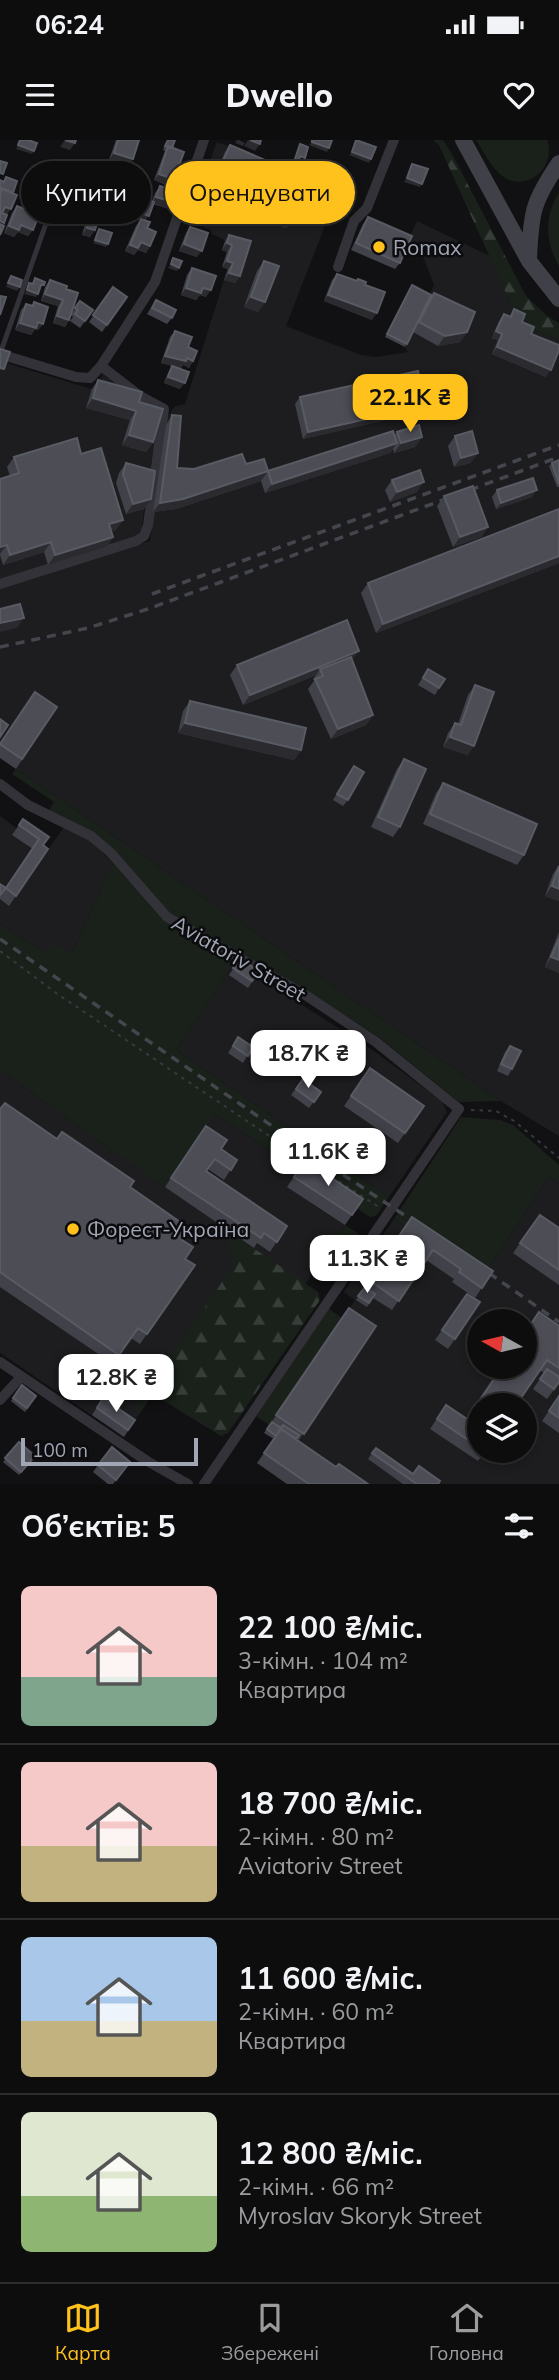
<!DOCTYPE html>
<html lang="uk">
<head>
<meta charset="utf-8">
<style>
	:root { --surface:#0d0d0e; --page:#1b1b1c; --text:#f1f3f6; --muted:#9a9c9e; --line:#2d2d2e; --accent:#ffc21d }
	body { margin:0; font-family:Mulish,sans-serif; background:var(--page); color:var(--text); height:100vh; display:flex; flex-direction:column; font-size:26px; white-space:nowrap }
	* { box-sizing:border-box; margin:0 }
	p { font-size:23px; color:var(--muted) }
	.icon { flex:none; width:38px; height:38px; fill:none; stroke:currentColor; stroke-width:2; stroke-linecap:round; stroke-linejoin:round }
	.map { position:relative; height:1344px; overflow:hidden }
	.drawer { display:flex; flex-direction:column; background:var(--surface); flex:1 }
	.drawer>* { flex:none }
	.top-card { position:absolute; left:21px; top:21px; width:518px; height:63px; display:flex; gap:14px }
	.needle { width:46px; rotate:278deg }
	.buttons { position:absolute; left:467px; top:1169px; display:grid; gap:14px }
	.buttons a { display:grid; place-items:center; width:70px; height:70px; border-radius:50%; background:var(--surface); box-shadow:0 4px 10px #0003,0 0 0 2px var(--line); font-size:35px }
	.scale { position:absolute; left:21px; bottom:18px; width:177px; box-sizing:border-box; padding-left:7px; border:4px solid #a1a6b5; border-top:0; font-size:19px; line-height:24px; white-space:nowrap; color:#a1a6b5; -webkit-text-stroke:5px #0c0c0e; paint-order:stroke }
	.price { position:absolute; translate:-50% -60px; padding:0 16px; border-radius:14px; background:#fff; color:#222; font-size:23px; line-height:46px; filter:drop-shadow(0 2px 4px #0008) }
	.price::after { content:''; position:absolute; left:50%; top:42px; width:21px; height:16px; margin-left:-10px; background:inherit; clip-path:polygon(0 0,100% 0,50% 100%) }
	.price.active { background:var(--accent); color:#111 }
	ul { padding:0; list-style:none }
	li { display:flex; align-items:center; gap:21px; height:175px; padding:0 21px }
	li+li { border-top:2px solid var(--line) }
	li span { display:grid; place-items:center; flex:none; width:196px; height:140px; border-radius:10px; color:#555 }
	li>.icon { margin-inline-start:auto }
	span .icon { width:84px; height:84px; fill:#fffc; stroke-width:1 }
	li b { font-size:30px }
	h2 { display:flex; justify-content:space-between; align-items:center; height:84px; padding:0 21px; font-size:30px }
	.tag { padding:0 24px; border-radius:32px; background:var(--surface); box-shadow:0 4px 10px #0003,0 0 0 2px var(--line); font-size:24px; line-height:63px }
	.tag.active { background:var(--accent); color:#111 }
	.status { display:flex; justify-content:space-between; align-items:center; height:49px; padding:0 35px; background:var(--surface); direction:ltr }
	.status svg { height:19px; fill:currentColor }
	header { display:flex; justify-content:space-between; align-items:center; height:91px; padding:0 21px; background:var(--surface); font-size:32px; font-weight:800 }
	.tabs { display:flex; justify-content:space-around; align-items:center; height:98px; border-top:2px solid var(--line); background:var(--surface); font-size:19px; color:var(--muted) }
	.tabs a { display:grid; justify-items:center; gap:4px }
	.tabs .active { color:var(--accent) }
	.map>svg:first-child { display:block }
	.built { fill:#1d1d20; fill-rule:evenodd }
	.grass { fill:#19211a }
	.forest { fill:url(#forest-firs) }
	.lines { fill:none; stroke-linecap:round; stroke-linejoin:round }
	.path { stroke:#38393f; stroke-width:2; stroke-dasharray:3.5 5; stroke-linecap:butt }
	.lane { stroke:#323238; stroke-width:5 }
	.street { stroke:#323238; stroke-width:10 }
	.secondary { stroke:#404148; stroke-width:16 }
	.rail { stroke:#44464d; stroke-width:3.5; stroke-dasharray:9 7; stroke-linecap:butt }
	.wall { fill:#414249 }
	.shaded-wall { fill:#2a2a2f }
	.building { fill:#4c4d55; stroke:#595b64; stroke-width:2 }
	.poi-dot { fill:#ffc21d; stroke:#0c0c0e; stroke-width:2.5 }
	.labels { text-anchor:middle; dominant-baseline:central; stroke-width:5; stroke-linejoin:round; paint-order:stroke }
	.poi-label { font-size:21px; fill:#a1a6b5; stroke:#0c0c0e; text-anchor:start }
	.street-label { font-size:21px; fill:#a1a6b5; stroke:#0c0c0e }
</style>
</head>
<body>
<div class="status"><b>06:24</b><svg viewBox="0 0 49 12"><path d="M0 12V9h3v3zM5 12V6h3v6zM10 12V3h3v9zM15 12V0h3v12zM26 1h20v11H26zM47 4h2v5h-2z"/></svg></div>
<header><svg class="icon" aria-label="menu" viewBox="0 0 24 24"><path d="M4 6h16M4 12h16M4 18h16"/></svg>Dwello<svg class="icon" aria-label="heart" viewBox="0 0 24 24"><path d="M12 20l-8-8c-3-5 5-10 8-4 3-6 11-1 8 4z"/></svg></header>
<div class="map">
<svg width="559" height="1344" viewBox="0 0 559 1344">
	<defs>
		<pattern id="forest-firs" width="22" height="20" patternUnits="userSpaceOnUse" patternTransform="scale(1.75)"><rect width="22" height="20" fill="#19211a"/><path d="M5 1l3.5 6h-7zM16 11l3.5 6h-7z" fill="#373e39"/></pattern>
	</defs>
	<rect width="100%" height="100%" fill="#111113"/>
	<path class="built" d="M217 2 340 47 286 186 361 215 376 217 408 212 405 207 434 145 424 119 407 103 417 81 490 116 511 164 534 190 559 200V996L501 961 0 618V447L150 401 167 277 175 266 185 264 235 105 212 94 211 90 190 81 194 63Z
		M0 221 91 249 103 235 159 274 141 391 136 396 0 439Z
		M0 676 42 707V718L64 687 89 700 113 723 72 813H45L0 784Z
		M235 822 371 909 442 961 447 972 389 1057 176 910Z
		M0 930 164 1047 215 974 356 1068 306 1143 307 1157 169 1229 124 1297 0 1213Z
		M549 1036 559 1043V1344H287L257 1323 279 1292 269 1285 355 1160 344 1152 394 1079 482 1138ZM480 1181H525V1227H480ZM480 1265H525V1311H480Z"/>
	<path class="grass" d="M476 0H547C557 27 527 54 502 36 491 27 483 11 476 0Z
		M559 52V126C545 103 544 76 559 52Z
		M16 629 501 961 459 962 380 898 309 852 170 774 115 710 48 672 54 662 12 634Z
		M113 723 163 780 235 822 176 910 389 1057 376 1076 370 1077 356 1068 215 974 165 1048 0 930V784L45 813 52 802 72 813Z
		M461 977 500 980 513 985 559 1025V1043L549 1036 482 1138 394 1079Z
		M345 1085 359 1094 360 1100 337 1134H323L314 1131Z
		M328 1168 342 1178 269 1285 256 1276Z"/>
	<path class="forest" d="M433 0H443L452 14 526 156 547 176 559 183V200L534 190 511 164 439 5Z
		M227 1090 318 1152 320 1160 228 1293 221 1296 153 1254 140 1273 135 1270 233 1126Z"/>
	<g class="lines">
		<path class="path" d="M0 811 56 853 305 1020
			M471 970 496 971 514 981 559 1018
			M310 1023 379 1067"/>
		<path class="lane" d="M0 214 48 78"/>
		<path class="street" d="M338 127 354 81 367 68 394 0
			M0 214 76 237 90 238 101 226
			M0 444 136 401 144 396 148 385 164 269 140 256 101 226 155 142 204 0
			M0 644 28 665 91 696 111 713 167 777 307 856 376 902 459 969 204 1344
			M0 1222 147 1321 188 1344
			M0 1260 21 1237"/>
		<path class="secondary" d="M463 0 529 121 559 159
			M529 118C531 72 533 61 559 23"/>
		<path class="rail" d="M152 454 559 305
			M0 507 88 488 148 469 559 317
			M0 799 339 1032 427 1090
			M476 1124 559 1182"/>
	</g>
	<path class="wall" d="M116 0H139L128 26 109 20Z
		M167 0H175L172 7 174 39 169 46 154 40 165 11 163 10Z
		M230 5 291 82 286 88 207 54 225 12Z
		M105 30 118 66 113 72H111L107 77 100 74 95 90 90 97 82 95 87 77 92 70H93L98 53 96 52 100 37Z
		M32 31 47 54 43 60 33 57 30 61 19 57 27 37Z
		M57 44 68 61 65 64 52 57Z
		M160 46 169 69 153 64 146 79 138 76 146 59 152 61 155 53Z
		M30 65 33 90 28 96 18 92 14 97 4 93 12 73 17 66 26 70Z
		M368 77 400 123 395 129 351 110 363 84Z
		M141 79 147 88 150 106 146 113 138 110 134 115 125 111 136 86Z
		M190 87 197 117 179 111 186 93Z
		M229 95 240 136 235 143 224 140 228 129 222 127 227 112 222 110 225 101Z
		M264 121 265 162 258 172 244 167 257 131Z
		M192 128 206 157 200 155 196 160 181 155 187 135Z
		M337 134 356 141 358 139 372 180 324 161 332 140Z
		M50 140 66 149 71 174 80 161 93 170 80 188 70 181 73 177 71 175 69 180 65 187 53 183 58 166 41 161 45 147Z
		M412 145 429 160 434 153 467 192 460 202 438 206 413 192 405 207 385 197Z
		M113 147 127 157 102 192 89 182Z
		M156 160 172 178 167 184 147 174Z
		M34 162 43 184 38 190 35 189 31 195 15 190 21 170 26 164 32 165Z
		M514 169 531 194 546 237 492 214 498 200 492 198 499 181 504 174 509 177Z
		M175 191 188 207 193 221 189 228 183 225 181 228 161 223 170 197Z
		M172 226 180 249 164 243 168 233Z
		M98 240 139 262 153 302 146 312 122 305 130 280 86 268 92 249Z
		M300 257 421 272 303 299 295 264Z
		M172 275 177 328 194 329 246 324 268 331 394 296 397 292 422 297 415 307 394 313 393 309 390 313 265 353 261 341 176 369 153 372 166 285Z
		M455 296 471 323 454 327 448 306Z
		M81 314 116 390 111 391 113 397 106 407 48 425 44 412 3 425 0 415V339L10 336 7 327 14 317Z
		M559 320V347H557L549 326 552 323Z
		M126 323 144 369 126 374 116 343 119 333Z
		M392 340 417 352 390 362 385 350Z
		M497 350 532 357 496 369 492 357Z
		M444 356 488 387 481 397 453 407 437 366Z
		M559 369V423L376 493 361 453 368 443Z
		M352 521 373 575 366 585 331 599 308 549 314 541 313 539 316 535 243 565 230 535 237 525Z
		M428 529 439 548 435 555 418 545Z
		M475 545 468 615 443 607 448 593 455 583 458 584 468 555Z
		M190 561 301 610 294 620 178 593 183 571Z
		M57 567 16 629 0 618V604Z
		M404 619 400 687 393 697 371 687 397 629Z
		M354 626 348 660 343 666 333 660Z
		M443 643 524 715 517 725 423 684 436 653Z
		M23 679 49 697 43 705 48 709 9 766 0 759V744L6 748 33 709 12 695Z
		M559 725V761L545 756 553 734Z
		M559 792V833L545 827Z
		M240 819 259 831 248 848 229 835Z
		M238 897 253 907 243 923 228 913Z
		M510 906 512 929 508 936 497 931 505 912Z
		M370 928 424 966 398 1003 344 966Z
		M303 939 321 952 309 968 291 955Z
		M0 970 57 999 130 1047 182 1100 185 1119 195 1125 140 1204 131 1198 113 1224 0 1147Z
		M206 986 221 1009 237 1020 224 1040 208 1029 206 1031 287 1086 270 1112 257 1103 254 1108 165 1047Z
		M355 1007 362 1012 356 1020 349 1015Z
		M305 1020 363 1059 345 1085 287 1047Z
		M540 1075 559 1088V1145L513 1113Z
		M412 1077 493 1131 475 1158 452 1142 454 1139 426 1120 392 1170 373 1158 367 1167 356 1160Z
		M467 1154 480 1162 448 1209 435 1200Z
		M349 1168 376 1186 298 1301 336 1327 368 1344H287L257 1323 274 1299 264 1293Z
		M539 1172 559 1186V1243L547 1259 533 1249 544 1233 540 1230 516 1265H480V1311H485L478 1321 430 1289 446 1265 467 1279 502 1227H525V1193Z
		M22 1245 36 1256 25 1272 11 1261Z
		M559 1256V1293L542 1281Z
		M103 1258 135 1280 124 1297 92 1275Z
		M19 1302 35 1316 19 1335 3 1322Z
		M372 1313 413 1334 438 1344H403L368 1319Z
		M130 1322 113 1344H108L93 1332 98 1325Z"/>
	<path class="shaded-wall" d="M65 0 75 3 70 10 60 7Z
		M237 0H239L245 3 243 6 235 3Z
		M248 0 260 4 255 11 244 6Z
		M312 2 329 8 327 12 309 5Z
		M18 5 34 11 32 14 16 9Z
		M352 12 371 19 369 23 349 15Z
		M114 13 133 19 128 26 109 20Z
		M159 34 174 39 169 46 154 40Z
		M407 38 422 44 420 47 404 42Z
		M211 48 291 82 286 88 207 54Z
		M36 49 47 54 43 60 33 57 30 61 19 57 24 51Z
		M125 50 133 53 130 56 123 53Z
		M156 57 173 62 169 69 152 63Z
		M114 64 118 66 113 72H111Z
		M5 67 11 69 6 76 0 73Z
		M141 73 149 76 146 79 138 76Z
		M21 85 33 90 28 96 18 92 14 97 4 93 9 86Z
		M87 88 95 90 90 97 82 95Z
		M95 100 108 104 106 107 93 103Z
		M141 102 150 106 146 113 138 110 134 115 125 111 130 105Z
		M227 103 232 105 227 112 222 110Z
		M184 104 202 111 197 117 179 111Z
		M227 121 233 123 228 129 222 127Z
		M171 124 179 128 177 131 168 128Z
		M229 133 240 136 235 143 224 140Z
		M8 143 20 147 17 151 6 147Z
		M186 148H203L211 150 206 157 200 155 196 160 181 155Z
		M27 150 38 154 36 157 24 154Z
		M45 154 63 160 58 166 41 161Z
		M328 155 377 173 372 180 324 161Z
		M251 157 265 162 258 172 244 167Z
		M57 176 69 180 65 187 53 183Z
		M38 182 43 184 38 190 35 189 31 195 15 190 20 183Z
		M496 191 502 194 498 200 492 198Z
		M467 192 460 202 438 206 445 196Z
		M497 207 551 230 546 237 492 214Z
		M165 216 187 218 193 221 189 228 183 225 181 228 161 223Z
		M168 237 185 243 180 249 164 243Z
		M93 258 136 271 130 280 86 268Z
		M426 266 421 272 303 299 308 292Z
		M129 295 153 302 146 312 122 305Z
		M422 297 415 307 394 313 401 303Z
		M397 303 390 313 265 353 272 344Z
		M478 313 471 323 454 327 461 318Z
		M268 331 261 341 176 369 153 372 160 363Z
		M424 342 417 352 390 362 397 352Z
		M537 350 532 357 496 369 501 363Z
		M151 359 144 369 126 374 133 364Z
		M123 380 116 390 102 394 109 384Z
		M488 387 481 397 453 407 460 397Z
		M113 397 106 407 48 425 55 415Z
		M51 402 44 412 3 425 10 415Z
		M7 405 0 414V407Z
		M559 416V423L376 493 383 484Z
		M24 478 17 488 0 492V483Z
		M359 511 352 520 320 529 316 535 243 565 250 555Z
		M373 575 366 585 331 599 338 589Z
		M185 583 301 610 294 620 178 593Z
		M450 597 474 606 468 615 443 607Z
		M552 746 559 749V761L545 756Z
		M551 817 559 820V833L545 827Z"/>
	<path class="building" d="M20 0H28L37 3 34 11 18 5Z
		M65 0H76L75 3Z
		M118 0H139L133 19 114 13Z
		M168 0H175L172 8 165 6Z
		M250 0H261L260 4Z
		M312 0H332L329 8 312 2Z
		M356 0 376 7 371 19 352 12Z
		M300 4 308 7 305 18 300 16 298 23 294 22Z
		M230 5 309 39 291 82 211 48Z
		M168 6 184 12 174 39 159 34Z
		M0 21 7 23 3 34 0 33Z
		M412 24 428 29 422 44 407 38Z
		M105 30 116 33 112 49 122 51 118 66 114 64 112 71 98 64 102 46H101Z
		M32 31 53 39 47 54 36 49 34 55 24 51Z
		M6 37 17 41 13 53 2 48 0 52V40L4 42Z
		M129 39 137 42 133 53 125 50Z
		M57 44 72 49 68 61 54 53Z
		M160 46 177 52 173 62 156 57Z
		M2 49 17 55 11 69 5 67 2 73 7 75 4 83 0 81V55Z
		M146 59 154 62 149 76 141 73Z
		M30 65 41 69 33 90 21 85 19 90 9 86 17 66 27 70Z
		M92 70 100 72 95 90 87 88Z
		M368 77 412 96 400 123 356 103Z
		M141 79 150 82 147 88 156 92 150 106 141 102 138 108 130 105Z
		M0 84 4 86 0 95Z
		M190 87 208 93 202 111 184 104Z
		M99 89 112 93 108 104 95 100Z
		M229 95 251 101 240 136 229 133 233 123 227 121 232 105 227 103Z
		M173 118 182 121 179 128 171 124Z
		M264 121 279 126 265 162 251 157Z
		M192 128 216 136 211 150 203 148 201 153 186 148Z
		M337 134 357 141 358 139 366 142 365 145 385 152 377 173 328 155Z
		M11 136 22 140 20 147 8 143Z
		M35 138 45 142 44 145H41L38 154 27 150 29 143 33 144Z
		M50 140 67 146 66 149 78 153 69 180 57 176 63 160 45 154Z
		M412 145 431 155 407 204 387 194Z
		M113 147 127 157 107 185 93 175Z
		M434 153 475 172 467 192 445 196 419 182Z
		M0 156 6 157 0 175Z
		M156 160 176 170 172 178 152 168Z
		M80 161 93 170 85 181 75 174 78 170 75 168Z
		M34 162 48 167 43 184 38 182 36 188 20 183 26 164 33 166Z
		M514 169 525 174 522 182 534 187 531 194 559 205V210L551 230 497 207 502 194 496 191 504 174 511 177Z
		M175 191 192 197 188 207 197 211 193 221 187 218 186 221 165 216Z
		M0 209 10 212 4 229 0 228Z
		M172 226 189 232 185 243 168 237Z
		M418 231 426 266 308 292 300 257Z
		M98 240 142 252 139 262 163 269 153 302 129 295 136 271 93 258Z
		M172 275 181 276 177 328 194 329 242 314 246 324 264 319 268 331 393 291 397 303 272 344 268 331 183 359 160 363Z
		M419 285 422 297 401 303 397 292Z
		M472 291 478 313 461 318 455 296Z
		M77 298 81 314 101 308 123 380 109 384 113 397 55 415 51 402 10 415 7 405 0 407V339L19 333 14 317Z
		M559 320V344L552 323Z
		M126 323 155 331 151 359 133 364 123 334Z
		M420 330 424 342 397 352 392 340Z
		M533 338 537 350 501 363 497 350Z
		M473 346 488 387 460 397 444 356Z
		M559 369V416L383 484 368 443Z
		M20 464 24 478 0 483V469Z
		M347 480 359 511 250 555 237 525Z
		M351 517 373 575 338 589 315 539 323 536 320 529Z
		M428 529 445 539 439 548 423 538Z
		M475 545 494 552 474 606 450 597 455 583 461 585Z
		M35 552 57 567 22 619 0 604Z
		M190 561 306 588 301 610 185 583Z
		M0 579 8 585 0 597Z
		M404 619 426 629 400 687 378 677Z
		M354 626 364 632 348 660 337 654Z
		M443 643 537 684 524 715 430 674Z
		M23 679 49 697 43 705 48 709 16 756 6 748 39 699 19 685Z
		M559 726V749L552 746Z
		M0 744 6 748 0 755Z
		M559 799V820L551 817Z
		M240 819 259 831 252 841 233 828Z
		M238 897 253 907 248 916 233 906Z
		M510 906 521 911 512 929 501 924Z
		M370 928 424 966 405 993 351 956Z
		M303 939 321 952 314 962 296 949Z
		M5 963 57 999 62 992 134 1041 130 1047 190 1089 182 1100 193 1107 185 1119 195 1125 147 1194 138 1188 119 1215 0 1132V969Z
		M206 986 227 1000 221 1009 237 1020 231 1030 215 1019 206 1031 287 1086 277 1102 264 1093 261 1098 171 1038Z
		M355 1007 362 1012 358 1017 352 1012Z
		M305 1020 363 1059 352 1075 294 1037Z
		M540 1075 559 1088V1130L520 1103Z
		M412 1077 493 1131 482 1148 459 1132 461 1129 433 1110 399 1161 369 1140Z
		M365 1147 375 1154 369 1163 358 1156Z
		M467 1154 480 1162 455 1199 442 1190Z
		M349 1168 376 1186 304 1294 276 1275Z
		M539 1172 559 1186V1228L547 1220 516 1265H480V1308L437 1279 446 1265 467 1279 502 1227H525V1193Z
		M547 1229 559 1237V1242L554 1249 540 1239Z
		M22 1245 36 1256 27 1268 13 1258Z
		M559 1256V1278L549 1271Z
		M103 1258 135 1280 128 1290 97 1268Z
		M272 1282 281 1288 276 1296 267 1289Z
		M283 1285 299 1295 296 1299 281 1289 278 1292Z
		M281 1289 336 1327 339 1324 368 1344H309L264 1313Z
		M19 1302 35 1316 21 1332 5 1318Z
		M112 1307 130 1322 116 1340 98 1325Z
		M376 1308 413 1334 419 1326 440 1341 438 1344H417L372 1313Z"/>
	<g class="poi-dot">
		<circle cx="379" cy="107" r="7"/>
		<circle cx="73" cy="1089" r="7"/>
	</g>
	<g class="labels">
		<g class="poi-label">
			<text x="393" y="107">Romax</text>
			<text x="87" y="1089">Форест-Україна</text>
		</g>
		<g class="street-label">
			<text transform="translate(239 818) rotate(30)">Aviatoriv Street</text>
		</g>
	</g>
</svg>
<div class="buttons">
<a><svg class="needle" viewBox="-14 -14 28 28"><path d="M0-13l5 13h-10z" fill="#e53935"/><path d="M0 13l5-13h-10z" fill="#9a9c9e"/></svg></a>
<a><svg class="icon" aria-label="layers" viewBox="0 0 24 24"><path d="M12 4l9 5-9 5-9-5zM3 14l9 5 9-5"/></svg></a>
</div>
<div class="scale">100 m</div>
<b class="price active" style="left:410px;top:294px">22.1K ₴</b>
<b class="price" style="left:308px;top:950px">18.7K ₴</b>
<b class="price" style="left:328px;top:1048px">11.6K ₴</b>
<b class="price" style="left:367px;top:1155px">11.3K ₴</b>
<b class="price" style="left:116px;top:1274px">12.8K ₴</b>
<div class="top-card">
<a class="tag">Купити</a>
<a class="tag active">Орендувати</a>
</div>
</div>
<section class="drawer">
<h2>Об’єктів: 5<svg class="icon" aria-label="filters" viewBox="0 0 24 24"><path d="M4 7h16M4 17h16"/><circle cx="9" cy="7" r="2"/><circle cx="15" cy="17" r="2"/></svg></h2>
<ul>
<li><span style="background:linear-gradient(#f6c9c9 65%,#7fa58c 0)"><svg class="icon" aria-label="home" viewBox="0 0 24 24"><path d="M3 11l9-7 9 7M6 9v11h12V9"/></svg></span><div><b>22 100 ₴/міс.</b><p>3-кімн. · 104 m²</p><p>Квартира</p></div></li>
<li><span style="background:linear-gradient(#f6c9c9 60%,#c2b280 0)"><svg class="icon" aria-label="home" viewBox="0 0 24 24"><path d="M3 11l9-7 9 7M6 9v11h12V9"/></svg></span><div><b>18 700 ₴/міс.</b><p>2-кімн. · 80 m²</p><p>Aviatoriv Street</p></div></li>
<li><span style="background:linear-gradient(#a9c7e8 60%,#c2b280 0)"><svg class="icon" aria-label="home" viewBox="0 0 24 24"><path d="M3 11l9-7 9 7M6 9v11h12V9"/></svg></span><div><b>11 600 ₴/міс.</b><p>2-кімн. · 60 m²</p><p>Квартира</p></div></li>
<li><span style="background:linear-gradient(#dfe7d0 60%,#8fb573 0)"><svg class="icon" aria-label="home" viewBox="0 0 24 24"><path d="M3 11l9-7 9 7M6 9v11h12V9"/></svg></span><div><b>12 800 ₴/міс.</b><p>2-кімн. · 66 m²</p><p>Myroslav Skoryk Street</p></div></li>
</ul>
</section>
<nav class="tabs">
<a class="active"><svg class="icon" aria-label="map" viewBox="0 0 24 24"><path d="M3 6l6-2 6 2 6-2v14l-6 2-6-2-6 2zM9 4v14M15 6v14"/></svg>Карта</a>
<a><svg class="icon" aria-label="saved" viewBox="0 0 24 24"><path d="M7 4h10v16l-5-4-5 4z"/></svg>Збережені</a>
<a><svg class="icon" aria-label="home" viewBox="0 0 24 24"><path d="M3 11l9-7 9 7M6 9v11h12V9"/></svg>Головна</a>
</nav>
</body>
</html>
